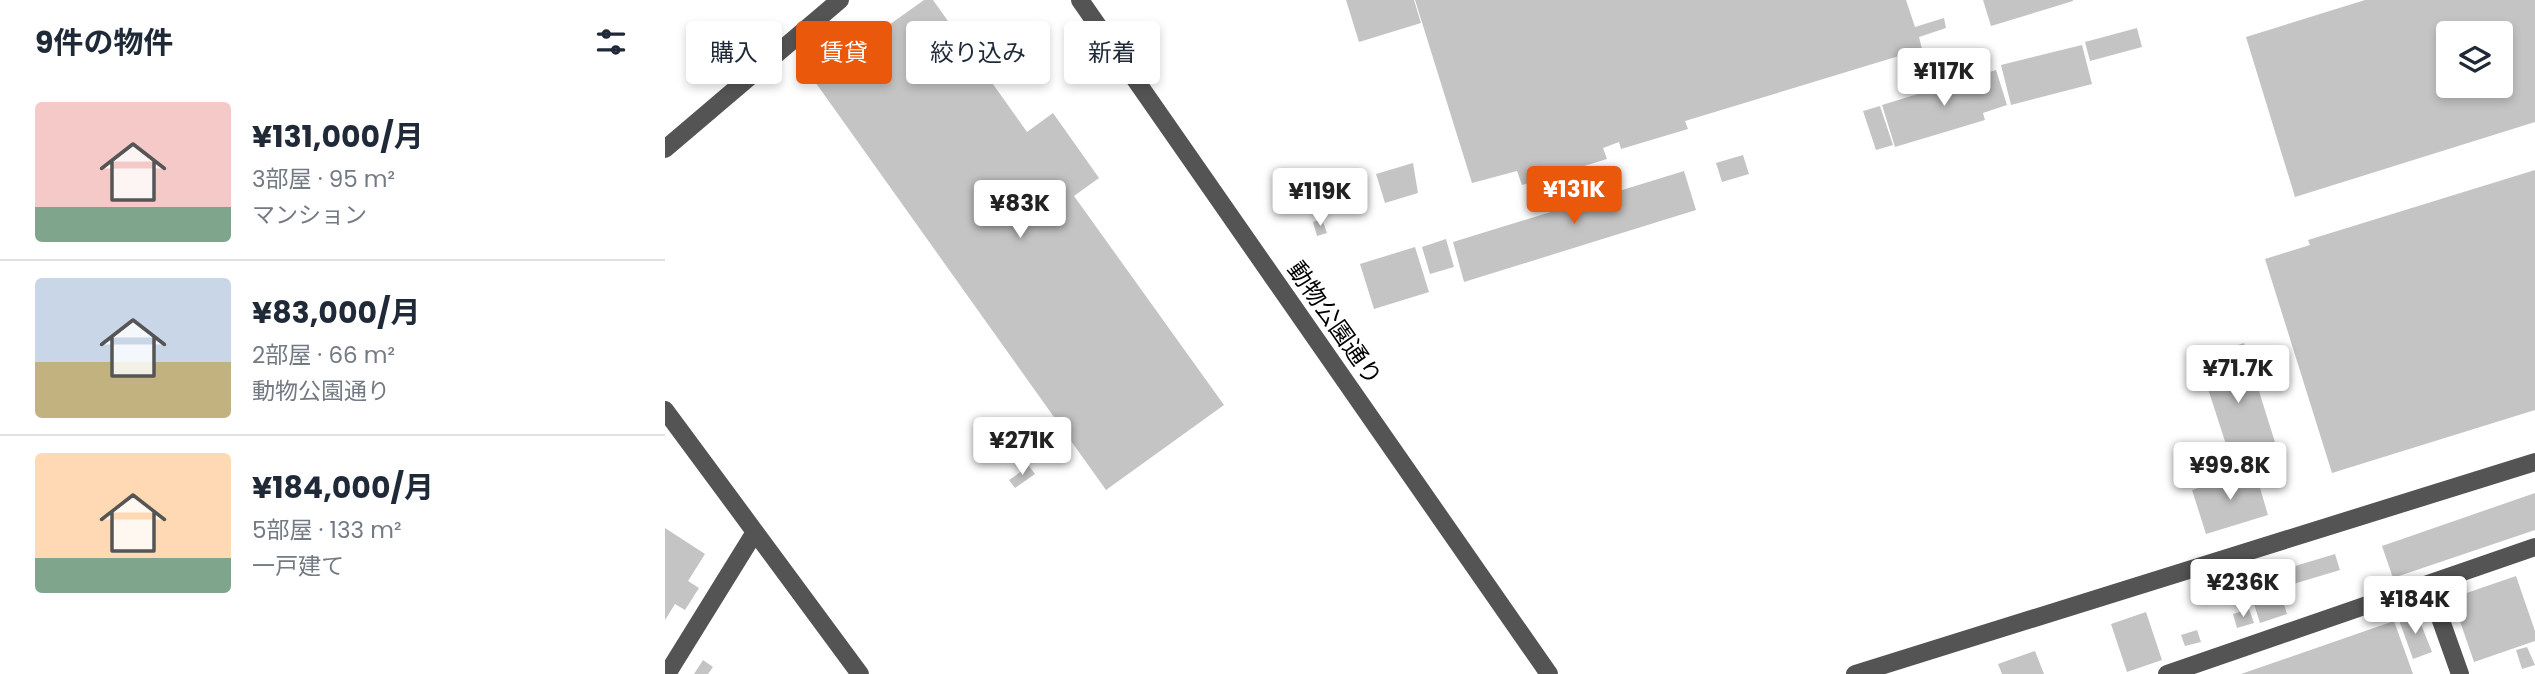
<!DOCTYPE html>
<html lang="ja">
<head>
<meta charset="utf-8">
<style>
	:root { --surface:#fff; --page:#f6f6f7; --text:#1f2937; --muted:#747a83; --line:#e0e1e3; --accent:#ea580c }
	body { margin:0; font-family:Poppins,"Noto Sans JP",sans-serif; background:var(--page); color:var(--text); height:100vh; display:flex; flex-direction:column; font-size:26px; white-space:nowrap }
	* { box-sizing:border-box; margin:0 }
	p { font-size:23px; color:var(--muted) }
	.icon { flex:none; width:38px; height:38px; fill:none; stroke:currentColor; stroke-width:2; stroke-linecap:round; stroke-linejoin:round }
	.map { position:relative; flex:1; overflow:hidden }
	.panel { display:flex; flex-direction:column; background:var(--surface); width:665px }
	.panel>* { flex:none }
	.guide { position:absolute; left:21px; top:21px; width:665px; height:63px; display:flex; gap:14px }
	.tools { position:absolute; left:1771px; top:21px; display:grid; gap:14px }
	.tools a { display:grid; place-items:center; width:77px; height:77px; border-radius:7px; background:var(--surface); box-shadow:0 4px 10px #0003; font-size:35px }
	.price { position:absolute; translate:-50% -60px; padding:0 16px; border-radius:7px; background:#fff; color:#222; font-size:23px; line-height:46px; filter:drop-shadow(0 2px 4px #0008) }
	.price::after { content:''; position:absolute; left:50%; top:42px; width:21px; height:16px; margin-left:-10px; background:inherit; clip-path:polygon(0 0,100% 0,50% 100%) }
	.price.current { background:var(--accent); color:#fff }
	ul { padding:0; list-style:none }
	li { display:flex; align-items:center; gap:21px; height:175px; padding:0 35px }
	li+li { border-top:2px solid var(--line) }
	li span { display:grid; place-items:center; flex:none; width:196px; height:140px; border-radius:7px; color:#555 }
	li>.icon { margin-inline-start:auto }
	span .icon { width:84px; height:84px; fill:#fffc; stroke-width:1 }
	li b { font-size:30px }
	h2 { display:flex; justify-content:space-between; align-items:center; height:84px; padding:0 35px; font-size:30px }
	.pill { padding:0 24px; border-radius:7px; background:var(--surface); box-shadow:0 4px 10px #0003; font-size:24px; line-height:63px }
	.pill.current { background:var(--accent); color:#fff }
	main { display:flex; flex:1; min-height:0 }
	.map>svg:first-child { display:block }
	.building { fill:#c4c4c4; fill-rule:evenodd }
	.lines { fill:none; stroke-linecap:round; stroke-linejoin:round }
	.minor { stroke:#545454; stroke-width:18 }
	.labels { text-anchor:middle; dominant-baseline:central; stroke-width:7; stroke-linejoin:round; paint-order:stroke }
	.street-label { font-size:24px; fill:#000; stroke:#fff }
</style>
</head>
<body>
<main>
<section class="panel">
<h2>9件の物件<svg class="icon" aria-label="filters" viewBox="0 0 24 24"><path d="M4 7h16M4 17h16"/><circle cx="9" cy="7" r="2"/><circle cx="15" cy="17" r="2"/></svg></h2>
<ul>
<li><span style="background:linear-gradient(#f6c9c9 75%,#7fa58c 0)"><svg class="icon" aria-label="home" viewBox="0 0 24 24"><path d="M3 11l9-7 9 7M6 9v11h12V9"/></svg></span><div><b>¥131,000/月</b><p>3部屋 · 95 m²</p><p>マンション</p></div></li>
<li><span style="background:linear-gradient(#c9d6e8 60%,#c2b280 0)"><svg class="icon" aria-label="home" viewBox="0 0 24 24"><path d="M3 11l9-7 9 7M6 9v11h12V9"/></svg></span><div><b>¥83,000/月</b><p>2部屋 · 66 m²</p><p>動物公園通り</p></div></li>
<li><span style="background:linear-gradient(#ffd9b3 75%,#7fa58c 0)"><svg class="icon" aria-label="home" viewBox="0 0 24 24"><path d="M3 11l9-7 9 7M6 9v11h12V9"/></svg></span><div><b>¥184,000/月</b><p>5部屋 · 133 m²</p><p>一戸建て</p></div></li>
</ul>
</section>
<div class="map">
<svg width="1870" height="674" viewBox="0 0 1870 674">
	<rect width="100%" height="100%" fill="#fff"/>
	<path class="building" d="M259 0H268L362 132 388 113 434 178 409 196 559 405 441 490 148 79Z
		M681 0H749L756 23 694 42Z
		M750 0H1241L1250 27 1279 18 1281 28 1254 37 1257 49 1020 121 1023 129 956 149 954 142 938 148 942 159 857 185 852 171 807 183Z
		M1318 0H1408V1L1326 26Z
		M1700 0H1870V122L1630 197 1581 37ZM1783 33H1836V86H1783Z
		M1472 28 1477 47 1425 61 1420 42Z
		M1417 45 1427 84 1346 105 1336 65Z
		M1331 70 1342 105 1318 113 1320 120 1230 147 1217 105Z
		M1215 106 1228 145 1211 150 1198 111Z
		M1078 155 1084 174 1057 182 1051 163Z
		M748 163 753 193 720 203 711 174Z
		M1870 170V410L1667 473 1600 259 1645 245 1643 240Z
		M1019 171 1031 210 799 282 788 242Z
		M657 219 662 233 652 236 648 222Z
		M781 239 789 267 765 274 757 247Z
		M750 247 764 292 709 309 695 264Z
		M1579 343 1613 452 1568 466 1533 358Z
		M364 466 370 474 350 488 344 480Z
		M1590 471 1603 515 1541 534 1527 490Z
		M1870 493V530L1728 578 1717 546Z
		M0 528 40 554 23 581 34 588 20 610 10 604 0 620Z
		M1670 554 1675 570 1625 585 1620 569Z
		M1610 571 1615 587 1562 602 1558 587Z
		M1851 576 1870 631V641L1809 662 1787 598Z
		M1616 595 1622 614 1595 623 1589 604Z
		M1584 609 1589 623 1572 628 1568 614Z
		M1481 612 1497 660 1462 672 1446 624Z
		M1752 614 1767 652 1748 659 1734 620Z
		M1729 621 1748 674H1576Z
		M1532 630 1536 642 1520 646 1516 635Z
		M1862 647 1870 665 1857 669 1851 650Z
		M1370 651 1379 674H1337L1333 664Z
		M38 660 48 667 43 674H29Z"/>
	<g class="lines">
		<path class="minor" d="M415 0 884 674
			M0 149 175 0
			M0 410 195 674
			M1763 584 1795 674
			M2 674 90 532
			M1190 674 1870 462
			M1502 674 1870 547"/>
	</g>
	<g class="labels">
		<g class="street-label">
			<text transform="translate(670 323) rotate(55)">動物公園通り</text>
		</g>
	</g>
</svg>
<div class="tools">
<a><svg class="icon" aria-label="layers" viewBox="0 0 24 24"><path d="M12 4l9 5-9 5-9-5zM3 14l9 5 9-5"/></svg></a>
</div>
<b class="price" style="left:1279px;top:108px">¥117K</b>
<b class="price current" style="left:909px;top:226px">¥131K</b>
<b class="price" style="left:655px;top:228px">¥119K</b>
<b class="price" style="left:355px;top:240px">¥83K</b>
<b class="price" style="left:1573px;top:405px">¥71.7K</b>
<b class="price" style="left:357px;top:477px">¥271K</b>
<b class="price" style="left:1565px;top:502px">¥99.8K</b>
<b class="price" style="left:1578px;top:619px">¥236K</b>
<b class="price" style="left:1750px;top:636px">¥184K</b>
<div class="guide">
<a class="pill">購入</a>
<a class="pill current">賃貸</a>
<a class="pill">絞り込み</a>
<a class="pill">新着</a>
</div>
</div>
</main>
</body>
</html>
